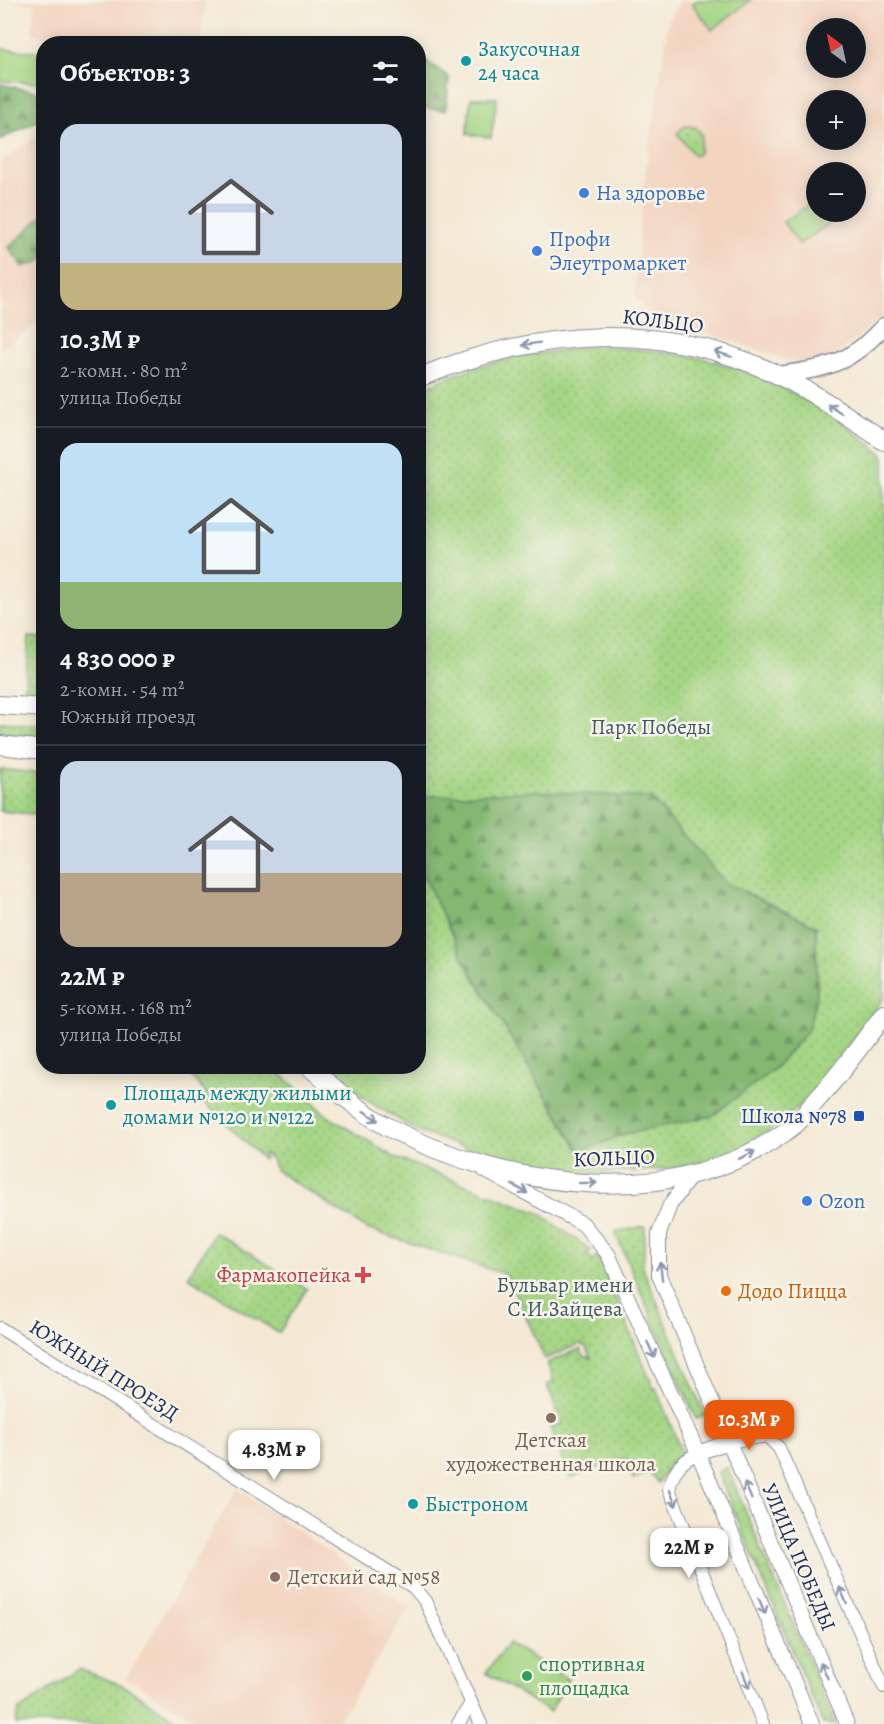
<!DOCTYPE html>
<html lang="ru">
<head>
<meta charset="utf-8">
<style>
	:root { --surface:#171b24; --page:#20242c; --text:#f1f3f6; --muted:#9ea1a6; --line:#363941; --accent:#ea580c }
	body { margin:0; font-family:Alegreya,serif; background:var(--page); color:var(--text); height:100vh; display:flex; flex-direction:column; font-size:22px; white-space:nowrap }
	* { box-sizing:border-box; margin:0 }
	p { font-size:20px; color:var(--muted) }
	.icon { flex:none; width:33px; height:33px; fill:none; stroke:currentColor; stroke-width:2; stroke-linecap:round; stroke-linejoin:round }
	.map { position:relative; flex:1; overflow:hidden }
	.panel { position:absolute; left:36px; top:36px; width:390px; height:1038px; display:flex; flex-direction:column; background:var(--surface); border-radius:24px; box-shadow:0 3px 15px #0003 }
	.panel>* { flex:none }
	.needle { width:39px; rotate:327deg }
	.buttons { position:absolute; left:806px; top:18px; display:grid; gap:12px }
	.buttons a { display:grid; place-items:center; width:60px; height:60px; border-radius:50%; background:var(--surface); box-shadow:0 3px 15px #0003; font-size:30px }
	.price { position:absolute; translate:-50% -51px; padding:0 14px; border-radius:12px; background:#fff; color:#222; font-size:20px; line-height:39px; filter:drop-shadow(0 2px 3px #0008) }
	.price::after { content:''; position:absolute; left:50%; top:36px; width:18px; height:14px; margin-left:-9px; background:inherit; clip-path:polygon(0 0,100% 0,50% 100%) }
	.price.on { background:var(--accent); color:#fff }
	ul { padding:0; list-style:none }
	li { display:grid; align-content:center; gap:12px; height:318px; padding:0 24px }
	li+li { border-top:2px solid var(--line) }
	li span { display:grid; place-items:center; height:186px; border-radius:18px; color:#555 }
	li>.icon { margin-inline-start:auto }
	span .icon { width:108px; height:108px; fill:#fffc; stroke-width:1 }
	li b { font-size:26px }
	h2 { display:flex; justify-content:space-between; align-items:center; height:72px; padding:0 24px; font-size:26px }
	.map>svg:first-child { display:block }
	.built { fill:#f3d4bf; fill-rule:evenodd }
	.green { fill:url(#green-dots); stroke:#608272; stroke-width:1.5 }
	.forest { fill:url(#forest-firs); stroke:#507368; stroke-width:1.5 }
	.pitch { fill:#a5d685; stroke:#608272; stroke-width:1.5 }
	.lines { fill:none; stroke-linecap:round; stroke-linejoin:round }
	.minor-casing { stroke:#888c9a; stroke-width:14 }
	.tertiary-casing { stroke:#888c9a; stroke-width:16 }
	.secondary-casing { stroke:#888c9a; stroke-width:19 }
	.primary-casing { stroke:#888c9a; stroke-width:20 }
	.minor { stroke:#fff; stroke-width:12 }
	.tertiary { stroke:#fff; stroke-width:14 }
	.secondary { stroke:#fff; stroke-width:16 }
	.primary { stroke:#fff; stroke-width:18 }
	.oneway { stroke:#8d97ae }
	.culture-dot { fill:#0f9aa8; stroke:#f7f3e8; stroke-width:2 }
	.shop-dot { fill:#3f7fe0; stroke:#f7f3e8; stroke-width:2 }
	.transit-dot { fill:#1a4fb4; stroke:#f7f3e8; stroke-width:2 }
	.health-dot { fill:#e0444e; stroke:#f7f3e8; stroke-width:2 }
	.food-dot { fill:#e8710a; stroke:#f7f3e8; stroke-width:2 }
	.education-dot { fill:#8d6e63; stroke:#f7f3e8; stroke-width:2 }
	.leisure-dot { fill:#2e9e5b; stroke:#f7f3e8; stroke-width:2 }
	.labels { text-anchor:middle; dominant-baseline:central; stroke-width:5; stroke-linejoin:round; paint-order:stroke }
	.culture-label { font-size:21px; fill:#0d838f; stroke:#f7f3e8; text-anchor:start }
	.shop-label { font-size:21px; fill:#366cbe; stroke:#f7f3e8; text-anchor:start }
	.street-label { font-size:21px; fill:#1b2f5e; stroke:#f7f3e8 }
	.park-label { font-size:21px; fill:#3e5968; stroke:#f7f3e8 }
	.transit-label { font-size:21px; fill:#164399; stroke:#f7f3e8; text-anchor:end }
	.health-label { font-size:21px; fill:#be3a42; stroke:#f7f3e8; text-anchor:end }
	.food-label { font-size:21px; fill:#c56008; stroke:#f7f3e8; text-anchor:start }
	.education-label { font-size:21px; fill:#785e54; stroke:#f7f3e8 }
	.leisure-label { font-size:21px; fill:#27864d; stroke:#f7f3e8; text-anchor:start }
</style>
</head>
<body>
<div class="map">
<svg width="884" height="1724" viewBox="0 0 884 1724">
	<defs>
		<pattern id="green-dots" width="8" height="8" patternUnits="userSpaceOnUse" patternTransform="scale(1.5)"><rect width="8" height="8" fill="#a5d685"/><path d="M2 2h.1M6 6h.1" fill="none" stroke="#8db875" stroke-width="1.8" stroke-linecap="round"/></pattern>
		<pattern id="forest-firs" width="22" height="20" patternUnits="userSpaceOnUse" patternTransform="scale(1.5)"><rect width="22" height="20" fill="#84b772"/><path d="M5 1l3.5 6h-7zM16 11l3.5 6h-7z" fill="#6b9561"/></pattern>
	</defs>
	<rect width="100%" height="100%" fill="#f7f3e8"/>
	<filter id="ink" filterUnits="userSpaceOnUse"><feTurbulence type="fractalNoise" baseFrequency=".0167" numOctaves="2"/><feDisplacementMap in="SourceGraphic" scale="12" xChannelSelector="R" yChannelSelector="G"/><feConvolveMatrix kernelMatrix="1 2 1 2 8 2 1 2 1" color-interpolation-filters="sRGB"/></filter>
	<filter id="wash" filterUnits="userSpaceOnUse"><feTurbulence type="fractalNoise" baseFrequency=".008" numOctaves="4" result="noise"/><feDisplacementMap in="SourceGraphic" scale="24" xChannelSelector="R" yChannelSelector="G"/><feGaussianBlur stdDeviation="1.35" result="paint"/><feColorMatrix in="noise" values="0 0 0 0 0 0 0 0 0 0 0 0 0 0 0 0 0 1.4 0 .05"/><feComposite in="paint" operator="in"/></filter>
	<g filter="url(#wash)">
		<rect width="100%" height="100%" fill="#f4e9d5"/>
		<path class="built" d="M0 0H205L201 41 147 35 145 43 115 44 32 35 35 4Z
			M681 0H884V315L836 355 817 362 799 364 708 333 660 325 635 297 643 188 669 19ZM816 28H855V68H816ZM816 100H855V140H816ZM816 172H855V212H816Z
			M43 131V319L0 350V163Z
			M237 1489 410 1608 336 1724H204L126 1678Z"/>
		<path class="green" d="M685 126 696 127 702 135 699 153 695 156 677 133Z
			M595 346C628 348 662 351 695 357 757 368 838 413 884 456V998L814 1091 792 1113 766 1133 743 1148 719 1158 669 1169 577 1174 516 1165 419 1132 368 1101 325 1067 418 1066 419 391C473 361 535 353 595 346Z
			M29 637 43 638V697L24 696Z
			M0 722 43 725V737L0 734Z
			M0 769 43 774V815L0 811Z
			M184 1067H273L329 1117 394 1157 539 1213 591 1250 587 1254 592 1260 598 1256 654 1389 656 1388 683 1456 671 1461 658 1483 649 1472 633 1479 624 1458 570 1478 550 1428 562 1423 547 1385 554 1382 547 1363 580 1349 584 1356 591 1358 585 1346 579 1344 545 1359 507 1275 367 1229 275 1170 273 1161 264 1153V1160L205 1103 206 1094Z
			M645 1226 643 1269 705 1415 696 1419 615 1232Z
			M215 1232 307 1289 279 1333 188 1277Z
			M727 1467 835 1724H823L718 1473Z
			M79 1669 122 1685 184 1724H16L18 1711Z"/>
		<path class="forest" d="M424 59 449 77 446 110 419 108V63Z
			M0 84 43 93V118L0 140Z
			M43 215V260L22 267 9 247Z
			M534 791 651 798 726 883 816 926 817 994 808 1030 775 1068 712 1116 625 1134 580 1152 465 962 419 866V797Z"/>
		<path class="pitch" d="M697 0H751L712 30 692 4Z
			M0 49 43 52 41 83 0 81Z
			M471 98H497L491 138 467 134Z
			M816 200V212H828L834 221 799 244 783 222Z
			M508 1643 568 1679 550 1712 486 1673Z"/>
	</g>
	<g filter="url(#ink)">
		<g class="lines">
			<defs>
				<path id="minor" d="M0 1328 413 1587 425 1601 481 1724
					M728 1442 767 1436 779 1448 884 1687
					M698 1453C680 1462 674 1470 669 1489L763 1724
					M458 1724 471 1703"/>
				<path id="tertiary" d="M484 1170 583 1224 608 1254 698 1453 812 1724
					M692 1174 670 1205 659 1234V1275L847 1724
					M698 1453 728 1442"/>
				<path id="secondary" d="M778 375C805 371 832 369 855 352 866 345 875 335 884 326"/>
				<path id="primary" d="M418 378C536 329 663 319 780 376 817 394 850 418 884 441
					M0 705 44 708
					M0 745 44 750
					M309 1066C333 1088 359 1111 388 1127 506 1190 681 1215 793 1126 801 1120 807 1111 814 1103 840 1075 862 1044 884 1014"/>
			</defs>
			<use href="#minor" class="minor-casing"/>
			<use href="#tertiary" class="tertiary-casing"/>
			<use href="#secondary" class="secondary-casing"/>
			<use href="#primary" class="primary-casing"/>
			<use href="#minor" class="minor"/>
			<use href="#tertiary" class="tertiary"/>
			<use href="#secondary" class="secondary"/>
			<use href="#primary" class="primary"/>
		</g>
		<defs><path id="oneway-shaft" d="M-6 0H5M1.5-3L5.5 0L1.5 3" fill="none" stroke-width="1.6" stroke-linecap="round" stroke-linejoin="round" transform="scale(1.5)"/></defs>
		<g class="oneway">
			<use href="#oneway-shaft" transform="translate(531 344) rotate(171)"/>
			<use href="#oneway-shaft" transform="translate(723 354) rotate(-162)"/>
			<use href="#oneway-shaft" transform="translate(835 409) rotate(-147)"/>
			<use href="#oneway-shaft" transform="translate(371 1116) rotate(33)"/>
			<use href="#oneway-shaft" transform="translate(747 1155) rotate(-26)"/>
			<use href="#oneway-shaft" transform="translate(588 1183)"/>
			<use href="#oneway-shaft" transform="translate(520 1189) rotate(29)"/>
			<use href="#oneway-shaft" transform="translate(661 1271) rotate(-98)"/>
			<use href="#oneway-shaft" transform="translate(651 1350) rotate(66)"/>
			<use href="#oneway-shaft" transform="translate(748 1491) rotate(-113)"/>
			<use href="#oneway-shaft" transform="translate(673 1498) rotate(68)"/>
			<use href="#oneway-shaft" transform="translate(843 1595) rotate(-114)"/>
			<use href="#oneway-shaft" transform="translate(762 1606) rotate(67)"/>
			<use href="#oneway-shaft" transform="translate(824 1670) rotate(-113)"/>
			<use href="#oneway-shaft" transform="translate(746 1680) rotate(68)"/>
		</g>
	</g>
	<g class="culture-dot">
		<circle cx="466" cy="61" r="6"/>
		<circle cx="111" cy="1105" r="6"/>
		<circle cx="413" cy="1504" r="6"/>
	</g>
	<g class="shop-dot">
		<circle cx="584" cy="193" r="6"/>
		<circle cx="537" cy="251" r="6"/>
		<circle cx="807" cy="1201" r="6"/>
	</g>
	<rect class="transit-dot" x="853" y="1110" width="12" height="12" rx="3"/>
	<path class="health-dot" d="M360 1266h6v6h6v6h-6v6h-6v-6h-6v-6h6z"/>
	<circle class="food-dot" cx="726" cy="1291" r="6"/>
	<g class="education-dot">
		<circle cx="551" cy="1418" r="6"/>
		<circle cx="275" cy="1577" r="6"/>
	</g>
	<circle class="leisure-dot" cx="527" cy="1676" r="6"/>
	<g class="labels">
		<g class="culture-label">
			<text x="478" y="49">Закусочная<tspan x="478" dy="24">24 часа</tspan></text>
			<text x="123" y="1093">Площадь между жилыми<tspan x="123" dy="24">домами №120 и №122</tspan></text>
			<text x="425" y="1504">Быстроном</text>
		</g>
		<g class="shop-label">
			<text x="596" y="193">На здоровье</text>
			<text x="549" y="239">Профи<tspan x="549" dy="24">Элеутромаркет</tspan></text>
			<text x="819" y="1201">Ozon</text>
		</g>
		<g class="street-label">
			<text transform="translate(663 321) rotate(7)">КОЛЬЦО</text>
			<text transform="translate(614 1158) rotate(-2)">КОЛЬЦО</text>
			<text transform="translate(104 1370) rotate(32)">ЮЖНЫЙ ПРОЕЗД</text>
			<text transform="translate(799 1557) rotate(67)">УЛИЦА ПОБЕДЫ</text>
		</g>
		<g class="park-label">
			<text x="651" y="727">Парк Победы</text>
			<text x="565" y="1285">Бульвар имени<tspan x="565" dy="24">С.И.Зайцева</tspan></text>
		</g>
		<g class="transit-label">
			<text x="847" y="1116">Школа №78</text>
		</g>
		<g class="health-label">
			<text x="351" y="1275">Фармакопейка</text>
		</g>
		<g class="food-label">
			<text x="738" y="1291">Додо Пицца</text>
		</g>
		<g class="education-label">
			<text x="551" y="1440">Детская<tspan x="551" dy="24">художественная школа</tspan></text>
			<text x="287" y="1577" text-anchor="start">Детский сад №58</text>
		</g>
		<g class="leisure-label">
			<text x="539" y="1664">спортивная<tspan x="539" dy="24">площадка</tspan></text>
		</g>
	</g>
</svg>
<div class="buttons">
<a><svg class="needle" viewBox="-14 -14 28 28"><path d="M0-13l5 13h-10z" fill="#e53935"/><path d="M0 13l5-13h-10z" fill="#9ea1a6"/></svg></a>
<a>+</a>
<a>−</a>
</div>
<b class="price on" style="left:749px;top:1451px">10.3M ₽</b>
<b class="price" style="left:274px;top:1481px">4.83M ₽</b>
<b class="price" style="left:689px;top:1579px">22M ₽</b>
<section class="panel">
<h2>Объектов: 3<svg class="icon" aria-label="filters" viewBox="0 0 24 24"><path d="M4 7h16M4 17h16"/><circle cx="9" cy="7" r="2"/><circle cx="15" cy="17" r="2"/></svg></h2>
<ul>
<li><span style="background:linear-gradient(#c9d6e8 75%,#c2b280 0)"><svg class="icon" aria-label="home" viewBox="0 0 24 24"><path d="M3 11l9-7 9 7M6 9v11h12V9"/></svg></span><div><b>10.3M ₽</b><p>2-комн. · 80 m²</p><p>улица Победы</p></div></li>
<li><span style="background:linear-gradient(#bfe0f5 75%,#8fb573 0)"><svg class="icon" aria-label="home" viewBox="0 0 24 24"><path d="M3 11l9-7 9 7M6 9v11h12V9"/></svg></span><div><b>4 830 000 ₽</b><p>2-комн. · 54 m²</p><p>Южный проезд</p></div></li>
<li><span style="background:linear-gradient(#c9d6e8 60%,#b9a48a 0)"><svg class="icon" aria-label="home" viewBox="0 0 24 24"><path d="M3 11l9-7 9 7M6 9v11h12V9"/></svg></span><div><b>22M ₽</b><p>5-комн. · 168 m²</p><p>улица Победы</p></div></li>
</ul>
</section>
</div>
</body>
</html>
